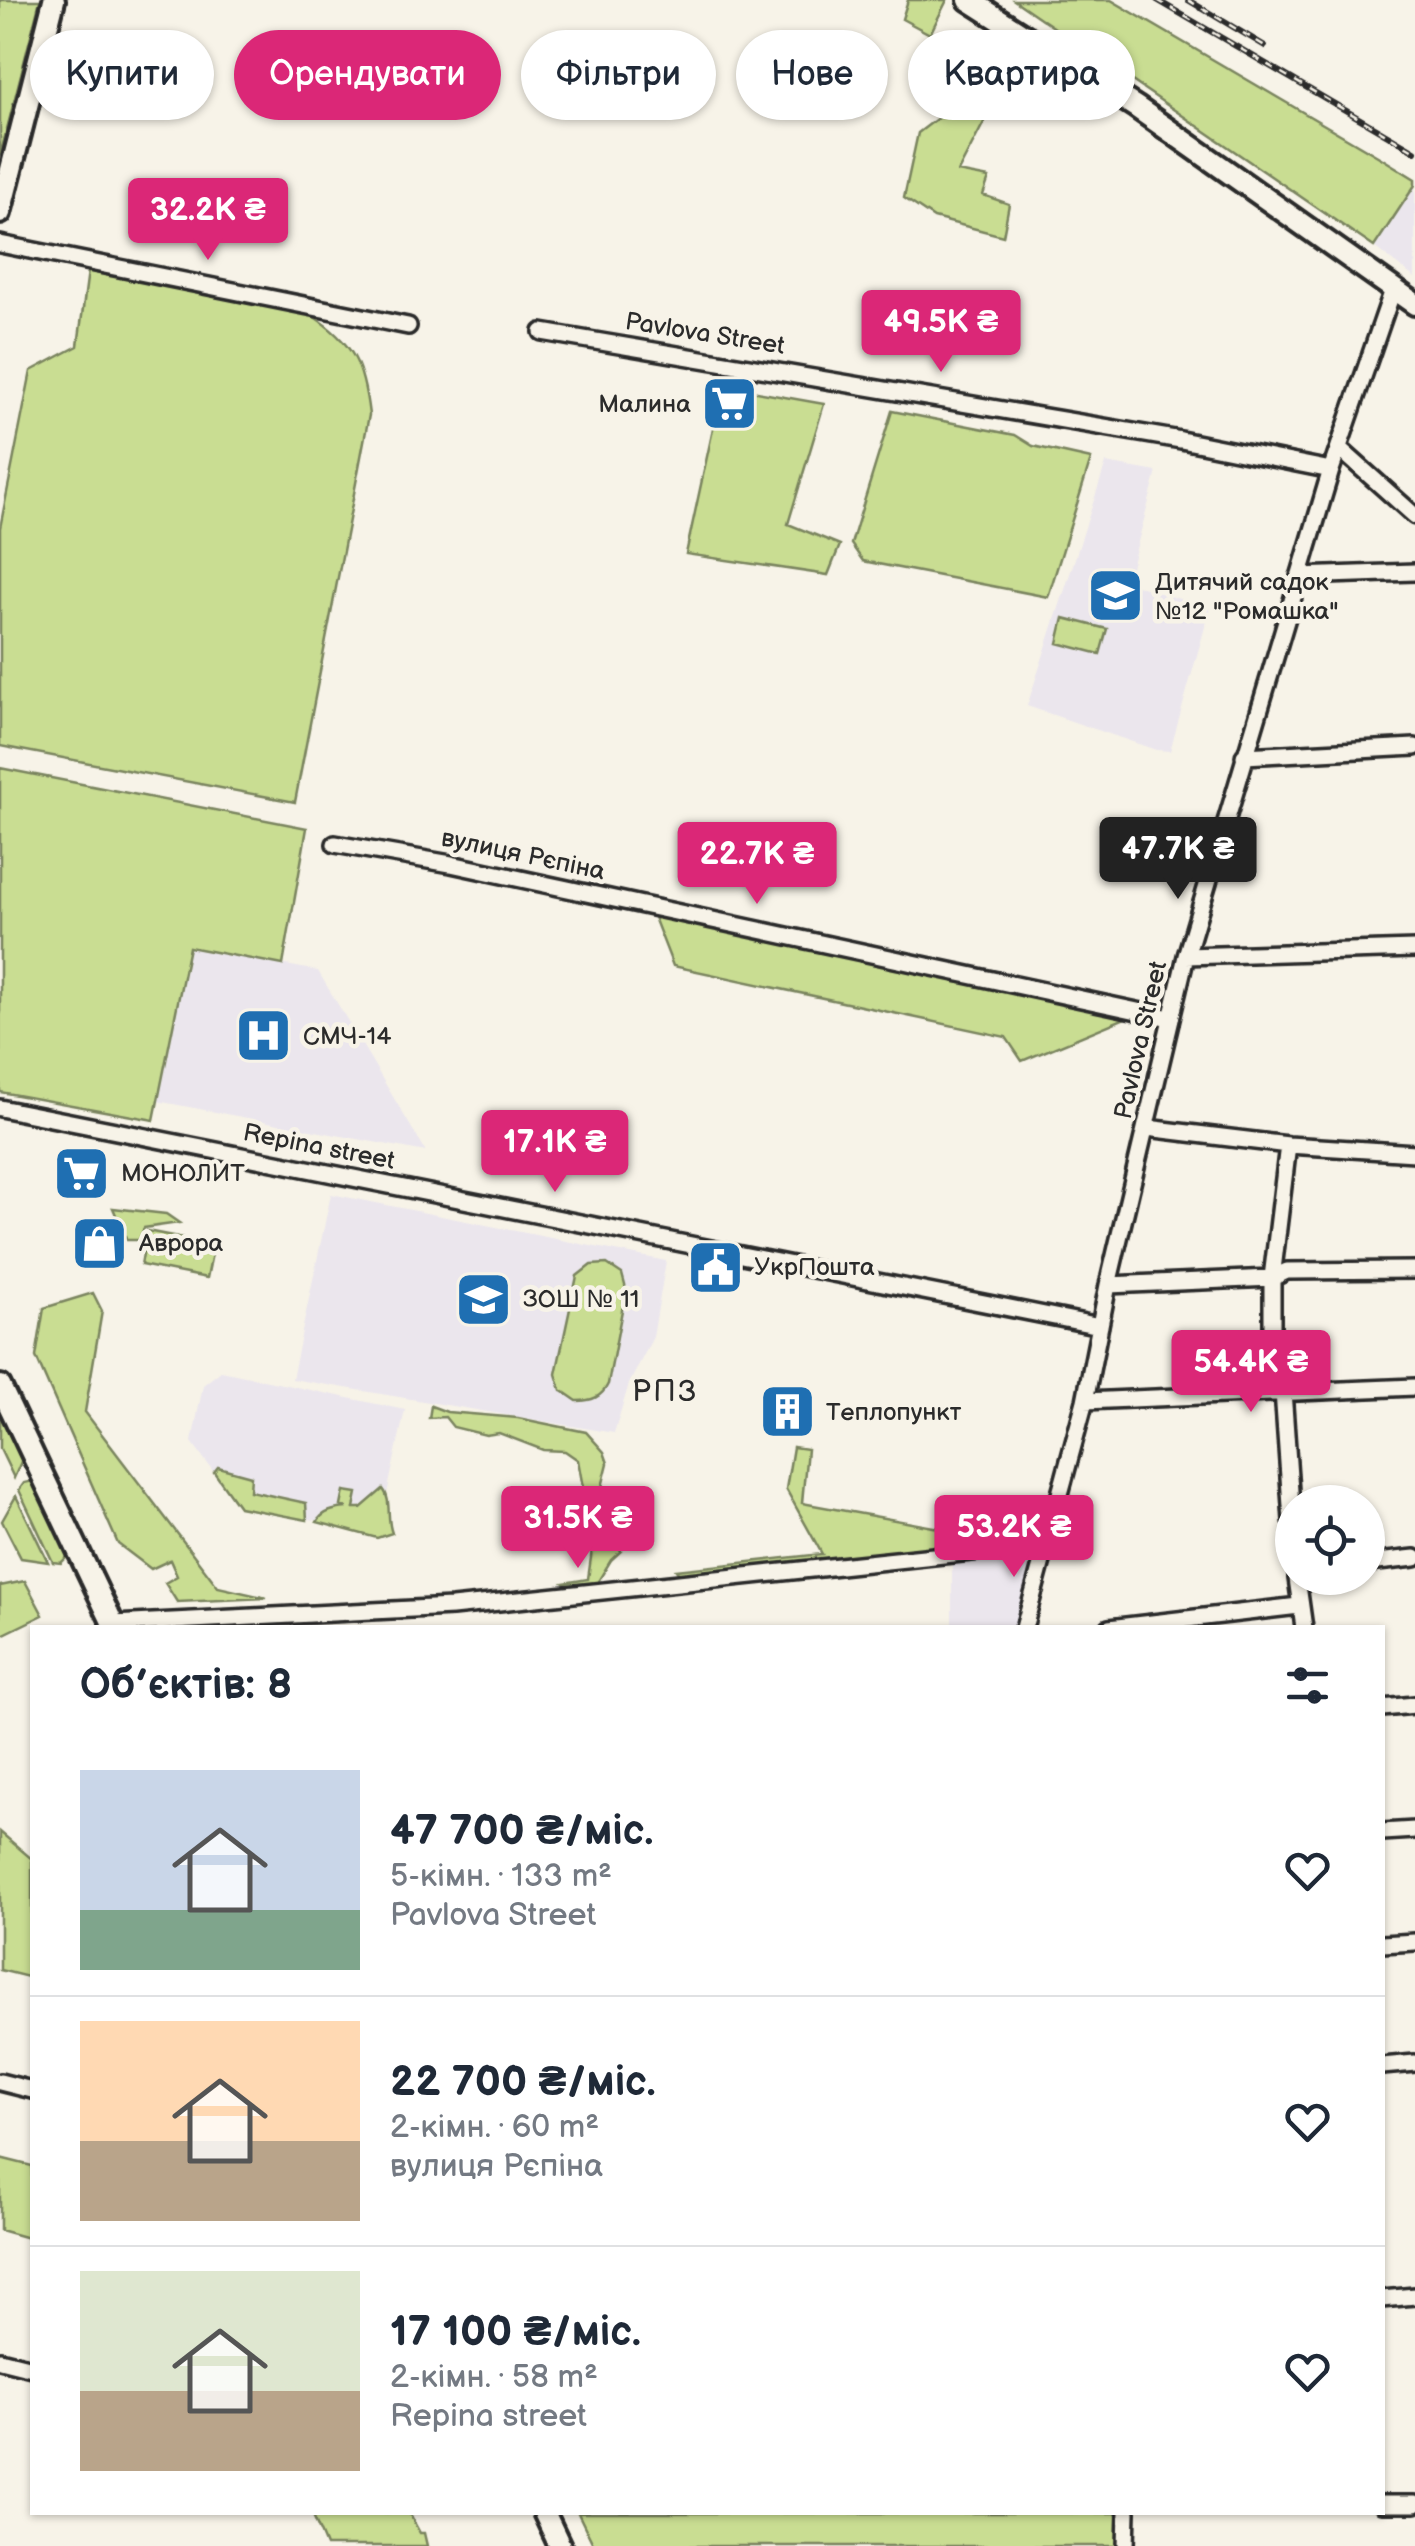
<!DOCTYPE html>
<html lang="uk">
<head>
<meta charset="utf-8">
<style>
	:root { --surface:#fff; --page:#f2f2f3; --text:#1f2937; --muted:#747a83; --line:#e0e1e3; --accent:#db2777 }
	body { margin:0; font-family:"Balsamiq Sans",sans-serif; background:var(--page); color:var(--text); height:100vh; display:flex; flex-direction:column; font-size:38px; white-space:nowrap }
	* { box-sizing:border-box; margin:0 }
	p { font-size:32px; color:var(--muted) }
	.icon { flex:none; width:55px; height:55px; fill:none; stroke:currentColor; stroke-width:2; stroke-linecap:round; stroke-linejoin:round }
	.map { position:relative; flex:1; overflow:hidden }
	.sheet { position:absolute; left:30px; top:1625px; width:1355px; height:890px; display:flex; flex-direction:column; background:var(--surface); border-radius:0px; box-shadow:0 2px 8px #0004 }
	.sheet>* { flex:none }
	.hud { position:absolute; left:30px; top:30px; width:1355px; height:90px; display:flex; gap:20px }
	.buttons { position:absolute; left:1275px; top:1485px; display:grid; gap:20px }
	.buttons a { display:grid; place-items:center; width:110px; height:110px; border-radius:50%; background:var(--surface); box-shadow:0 2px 8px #0004; font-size:50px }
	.price { position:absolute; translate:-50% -85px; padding:0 22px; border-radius:10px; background:var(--accent); color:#fff; font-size:32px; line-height:65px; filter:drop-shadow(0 2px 5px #0008) }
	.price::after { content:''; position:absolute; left:50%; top:60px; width:30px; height:22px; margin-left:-15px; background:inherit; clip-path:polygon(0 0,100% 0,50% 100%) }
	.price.current { background:#222; color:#fff }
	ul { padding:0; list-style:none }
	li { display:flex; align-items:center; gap:30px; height:250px; padding:0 50px }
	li+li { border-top:2px solid var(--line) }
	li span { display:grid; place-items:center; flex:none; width:280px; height:200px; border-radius:0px; color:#555 }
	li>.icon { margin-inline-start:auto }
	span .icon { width:120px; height:120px; fill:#fffc; stroke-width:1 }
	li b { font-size:42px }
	h2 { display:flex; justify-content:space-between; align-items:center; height:120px; padding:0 50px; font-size:42px }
	.tag { padding:0 35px; border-radius:45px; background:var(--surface); box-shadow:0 2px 8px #0004; font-size:35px; line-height:90px }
	.tag.current { background:var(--accent); color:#fff }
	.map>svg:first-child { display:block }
	.built { fill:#ebe6ed }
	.green { fill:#c9dd92; stroke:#7a845e; stroke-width:2.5 }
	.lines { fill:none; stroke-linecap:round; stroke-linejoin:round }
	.minor-casing { stroke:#2b2b2b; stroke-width:22 }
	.major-casing { stroke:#2b2b2b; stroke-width:28 }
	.minor { stroke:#f7f3e8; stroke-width:15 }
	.major { stroke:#f7f3e8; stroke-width:20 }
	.rail-casing { stroke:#2b2b2b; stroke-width:6 }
	.rail { stroke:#f7f3e8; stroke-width:2.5; stroke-dasharray:8; stroke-linecap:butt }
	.labels { text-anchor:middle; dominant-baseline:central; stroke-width:9; stroke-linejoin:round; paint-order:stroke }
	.street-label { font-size:25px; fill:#2b2b2b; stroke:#f7f3e8 }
	.poi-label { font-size:25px; fill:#2b2b2b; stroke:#f7f3e8; text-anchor:start }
	.quarter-label { font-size:30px; letter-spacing:2.5px; fill:#2b2b2b; stroke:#f7f3e8 }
</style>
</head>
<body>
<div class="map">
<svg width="1415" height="2546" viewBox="0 0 1415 2546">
	<rect width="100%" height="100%" fill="#f7f3e8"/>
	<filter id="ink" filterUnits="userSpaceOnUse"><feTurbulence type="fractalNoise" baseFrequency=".01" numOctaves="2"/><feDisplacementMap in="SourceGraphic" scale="20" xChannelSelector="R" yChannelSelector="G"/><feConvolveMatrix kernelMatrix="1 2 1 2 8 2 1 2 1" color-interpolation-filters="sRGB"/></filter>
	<g filter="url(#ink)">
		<path class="built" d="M1415 185V278L1374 247Z
			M1106 463 1157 472 1127 582 1210 609 1170 751 1156 750 1027 706Z
			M189 947 318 971 426 1152 157 1101Z
			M331 1194 666 1261 653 1337 629 1384 614 1433 292 1379Z
			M221 1371 405 1410 379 1531 239 1507 192 1442 203 1385Z
			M1032 1556 1023 1610 1012 1627 952 1628V1564Z"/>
		<path class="green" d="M0 0H40L0 156Z
			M908 0H947L930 34 902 19Z
			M1014 0H1111L1381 158 1415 179V185L1374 247Z
			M1000 55 1017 59 958 172 989 178 983 195 1009 204 1003 236 934 218 904 198 918 133 939 117 951 71 967 70Z
			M88 271 310 314C354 343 363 364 369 415L295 802 0 746V528L31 371 78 346Z
			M746 390 824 404 788 524 840 545 828 575 686 554 716 415 733 417Z
			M892 411 1015 435 1033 446 1091 459 1048 597 863 561 851 544Z
			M1064 618 1107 629 1100 654 1058 643Z
			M0 768 307 828 283 965 189 947 154 1120 0 1092Z
			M650 907 1140 1012 1022 1061 1006 1037 673 966Z
			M113 1208 166 1214 179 1223 144 1228 139 1240H127Z
			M147 1231 214 1244 207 1278 141 1265Z
			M607 1264 622 1274 626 1289 608 1384C602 1397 592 1401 577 1401L561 1390 556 1374 577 1276 591 1265Z
			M93 1293 102 1311 85 1412 218 1587 267 1598 177 1602 165 1583 177 1576 170 1560 151 1569 118 1544 36 1357 44 1308Z
			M431 1406 447 1412 518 1418 586 1432 604 1452 608 1463 600 1495 621 1551 611 1560 594 1588 575 1590 564 1583 588 1579 598 1507 584 1493 578 1460 565 1451 543 1450 499 1433 486 1435 453 1427 445 1417 429 1418Z
			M0 1411 23 1457 14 1478 0 1449Z
			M793 1447 807 1449 802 1503 939 1528 941 1522 1011 1535 1016 1512 1037 1520 1042 1529 1026 1542 683 1579 676 1570 822 1554 786 1489Z
			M218 1467 251 1476 250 1491 306 1503 307 1520 239 1507 214 1472Z
			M33 1481 69 1555 61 1563 53 1562 19 1490 24 1483Z
			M383 1489C392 1500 386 1519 392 1533L377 1538 317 1522C323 1511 335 1509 347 1508L341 1506 344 1491 357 1493 354 1508H361Z
			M16 1496 48 1562 21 1558 2 1521Z
			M25 1581 43 1615 0 1636V1586Z
			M0 1832 32 1859V1978L0 1970Z
			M0 2158 32 2166V2239L0 2230Z
			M312 2513H409L420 2533H424L427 2546H326Z
			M578 2513H1119V2546H594Z"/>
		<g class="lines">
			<defs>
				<path id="minor" d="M0 244 408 326
					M542 332 1181 440 1331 470
					M1339 448 1415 516
					M1299 576 1415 572
					M1244 756 1415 747
					M335 844 451 864 1170 1018
					M1186 956 1415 949
					M0 1108 1100 1326
					M1147 1128 1288 1145 1415 1153
					M1288 1145 1272 1278V1374L1283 1391 1292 1520
					M1108 1285 1272 1278 1287 1271 1415 1270
					M1085 1401 1415 1387
					M1368 1563 1415 1558
					M1297 1578 1304 1628
					M113 1624 452 1607 1047 1544
					M1024 1628 1085 1401 1108 1285 1186 956 1331 470 1394 287
					M1109 1628 1299 1606
					M1382 1708 1415 1705
					M1382 1832 1415 1830
					M1382 1944 1415 1942
					M1382 2066 1415 2063
					M0 2082 32 2090
					M1382 2299 1415 2296
					M0 2360 32 2368
					M1382 2504H1415
					M1126 2546 1127 2512"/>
				<path id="major" d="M969 0 1136 107 1415 304
					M0 213 54 0
					M0 1386 115 1628
					M544 2512 560 2546"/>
			</defs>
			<use href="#minor" class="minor-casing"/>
			<use href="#major" class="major-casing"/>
			<use href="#minor" class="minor"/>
			<use href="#major" class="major"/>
			<defs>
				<path id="rail" d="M1157 0 1415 151
					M1188 0 1265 46"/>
			</defs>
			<use href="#rail" class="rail-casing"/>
			<use href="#rail" class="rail"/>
		</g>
	</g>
	<defs>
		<symbol id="supermarket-square" viewBox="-11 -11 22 22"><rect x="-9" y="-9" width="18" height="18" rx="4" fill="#1f6fb2" stroke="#f7f3e8"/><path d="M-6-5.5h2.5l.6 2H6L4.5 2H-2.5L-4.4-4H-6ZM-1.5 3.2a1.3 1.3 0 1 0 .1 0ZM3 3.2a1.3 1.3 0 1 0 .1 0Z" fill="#fff"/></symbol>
		<symbol id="school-square" viewBox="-11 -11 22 22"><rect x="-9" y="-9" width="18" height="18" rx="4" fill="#1f6fb2" stroke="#f7f3e8"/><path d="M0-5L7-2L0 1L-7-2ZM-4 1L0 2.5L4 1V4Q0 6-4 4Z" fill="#fff"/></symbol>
		<symbol id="hospital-square" viewBox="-11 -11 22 22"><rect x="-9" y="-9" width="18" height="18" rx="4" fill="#1f6fb2" stroke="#f7f3e8"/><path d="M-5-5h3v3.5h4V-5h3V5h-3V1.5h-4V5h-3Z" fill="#fff"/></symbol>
		<symbol id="shop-square" viewBox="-11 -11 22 22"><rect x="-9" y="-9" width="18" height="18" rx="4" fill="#1f6fb2" stroke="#f7f3e8"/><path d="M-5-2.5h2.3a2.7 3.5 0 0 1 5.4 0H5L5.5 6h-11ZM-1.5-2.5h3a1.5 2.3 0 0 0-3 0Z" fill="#fff"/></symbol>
		<symbol id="civic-square" viewBox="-11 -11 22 22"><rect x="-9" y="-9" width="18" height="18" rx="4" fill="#1f6fb2" stroke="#f7f3e8"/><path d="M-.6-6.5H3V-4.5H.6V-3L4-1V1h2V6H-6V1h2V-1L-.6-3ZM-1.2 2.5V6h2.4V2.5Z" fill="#fff"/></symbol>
		<symbol id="building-square" viewBox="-11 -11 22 22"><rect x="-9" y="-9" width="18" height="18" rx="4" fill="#1f6fb2" stroke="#f7f3e8"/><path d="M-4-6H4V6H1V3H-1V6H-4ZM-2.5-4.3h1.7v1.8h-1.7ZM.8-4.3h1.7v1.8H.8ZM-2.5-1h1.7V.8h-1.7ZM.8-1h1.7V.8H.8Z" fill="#fff"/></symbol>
	</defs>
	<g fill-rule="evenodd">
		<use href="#supermarket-square" x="698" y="372" width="63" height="63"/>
		<use href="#school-square" x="1084" y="564" width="63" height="63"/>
		<use href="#hospital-square" x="232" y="1004" width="63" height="63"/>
		<use href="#supermarket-square" x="50" y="1142" width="63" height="63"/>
		<use href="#shop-square" x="68" y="1212" width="63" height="63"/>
		<use href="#civic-square" x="684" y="1236" width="63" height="63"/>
		<use href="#school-square" x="452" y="1268" width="63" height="63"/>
		<use href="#building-square" x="756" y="1380" width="63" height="63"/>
	</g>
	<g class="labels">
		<g class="street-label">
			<text transform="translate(705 334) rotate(9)">Pavlova Street</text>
			<text transform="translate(523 855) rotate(12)">вулиця Рєпіна</text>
			<text transform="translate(1141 1040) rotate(-77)">Pavlova Street</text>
			<text transform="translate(319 1147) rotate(11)">Repina street</text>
		</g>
		<g class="poi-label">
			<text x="691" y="404" text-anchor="end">Малина</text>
			<text x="1155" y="582">Дитячий садок<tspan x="1155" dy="29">№12 "Ромашка"</tspan></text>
			<text x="303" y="1036">СМЧ-14</text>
			<text x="121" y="1173">МОНОЛИТ</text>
			<text x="139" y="1243">Аврора</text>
			<text x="754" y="1267">УкрПошта</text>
			<text x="523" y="1299">ЗОШ № 11</text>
			<text x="826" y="1412">Теплопункт</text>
		</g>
		<g class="quarter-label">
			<text x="665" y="1392">РПЗ</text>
		</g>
	</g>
</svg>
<div class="buttons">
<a><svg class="icon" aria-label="locate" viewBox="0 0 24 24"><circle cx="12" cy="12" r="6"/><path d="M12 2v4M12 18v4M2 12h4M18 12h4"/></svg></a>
</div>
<b class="price" style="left:208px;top:263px">32.2K ₴</b>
<b class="price" style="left:941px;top:375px">49.5K ₴</b>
<b class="price current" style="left:1178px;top:902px">47.7K ₴</b>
<b class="price" style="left:757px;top:907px">22.7K ₴</b>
<b class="price" style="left:555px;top:1195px">17.1K ₴</b>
<b class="price" style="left:1251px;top:1415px">54.4K ₴</b>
<b class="price" style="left:578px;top:1571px">31.5K ₴</b>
<b class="price" style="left:1014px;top:1580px">53.2K ₴</b>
<div class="hud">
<a class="tag">Купити</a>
<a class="tag current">Орендувати</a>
<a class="tag">Фільтри</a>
<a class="tag">Нове</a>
<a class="tag">Квартира</a>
</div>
<section class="sheet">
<h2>Об’єктів: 8<svg class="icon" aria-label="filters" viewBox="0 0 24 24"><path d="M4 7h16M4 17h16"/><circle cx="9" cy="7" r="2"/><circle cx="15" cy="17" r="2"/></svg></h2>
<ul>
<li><span style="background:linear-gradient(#c9d6e8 70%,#7fa58c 0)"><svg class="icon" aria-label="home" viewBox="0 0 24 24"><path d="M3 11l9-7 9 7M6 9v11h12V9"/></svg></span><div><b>47 700 ₴/міс.</b><p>5-кімн. · 133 m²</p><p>Pavlova Street</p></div><svg class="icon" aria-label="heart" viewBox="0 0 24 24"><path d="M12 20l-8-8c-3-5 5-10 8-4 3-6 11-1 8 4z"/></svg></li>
<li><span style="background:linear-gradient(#ffd9b3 60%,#b9a48a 0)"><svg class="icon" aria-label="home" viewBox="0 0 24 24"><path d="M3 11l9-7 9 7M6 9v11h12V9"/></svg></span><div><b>22 700 ₴/міс.</b><p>2-кімн. · 60 m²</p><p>вулиця Рєпіна</p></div><svg class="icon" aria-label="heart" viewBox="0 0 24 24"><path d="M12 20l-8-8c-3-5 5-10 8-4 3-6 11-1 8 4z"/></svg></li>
<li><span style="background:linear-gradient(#dfe7d0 60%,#b9a48a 0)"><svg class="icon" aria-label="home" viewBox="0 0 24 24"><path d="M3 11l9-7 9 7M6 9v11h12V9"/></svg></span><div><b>17 100 ₴/міс.</b><p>2-кімн. · 58 m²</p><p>Repina street</p></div><svg class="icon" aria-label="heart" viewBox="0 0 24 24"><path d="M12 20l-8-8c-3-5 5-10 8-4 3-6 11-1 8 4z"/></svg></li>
</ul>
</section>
</div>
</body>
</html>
